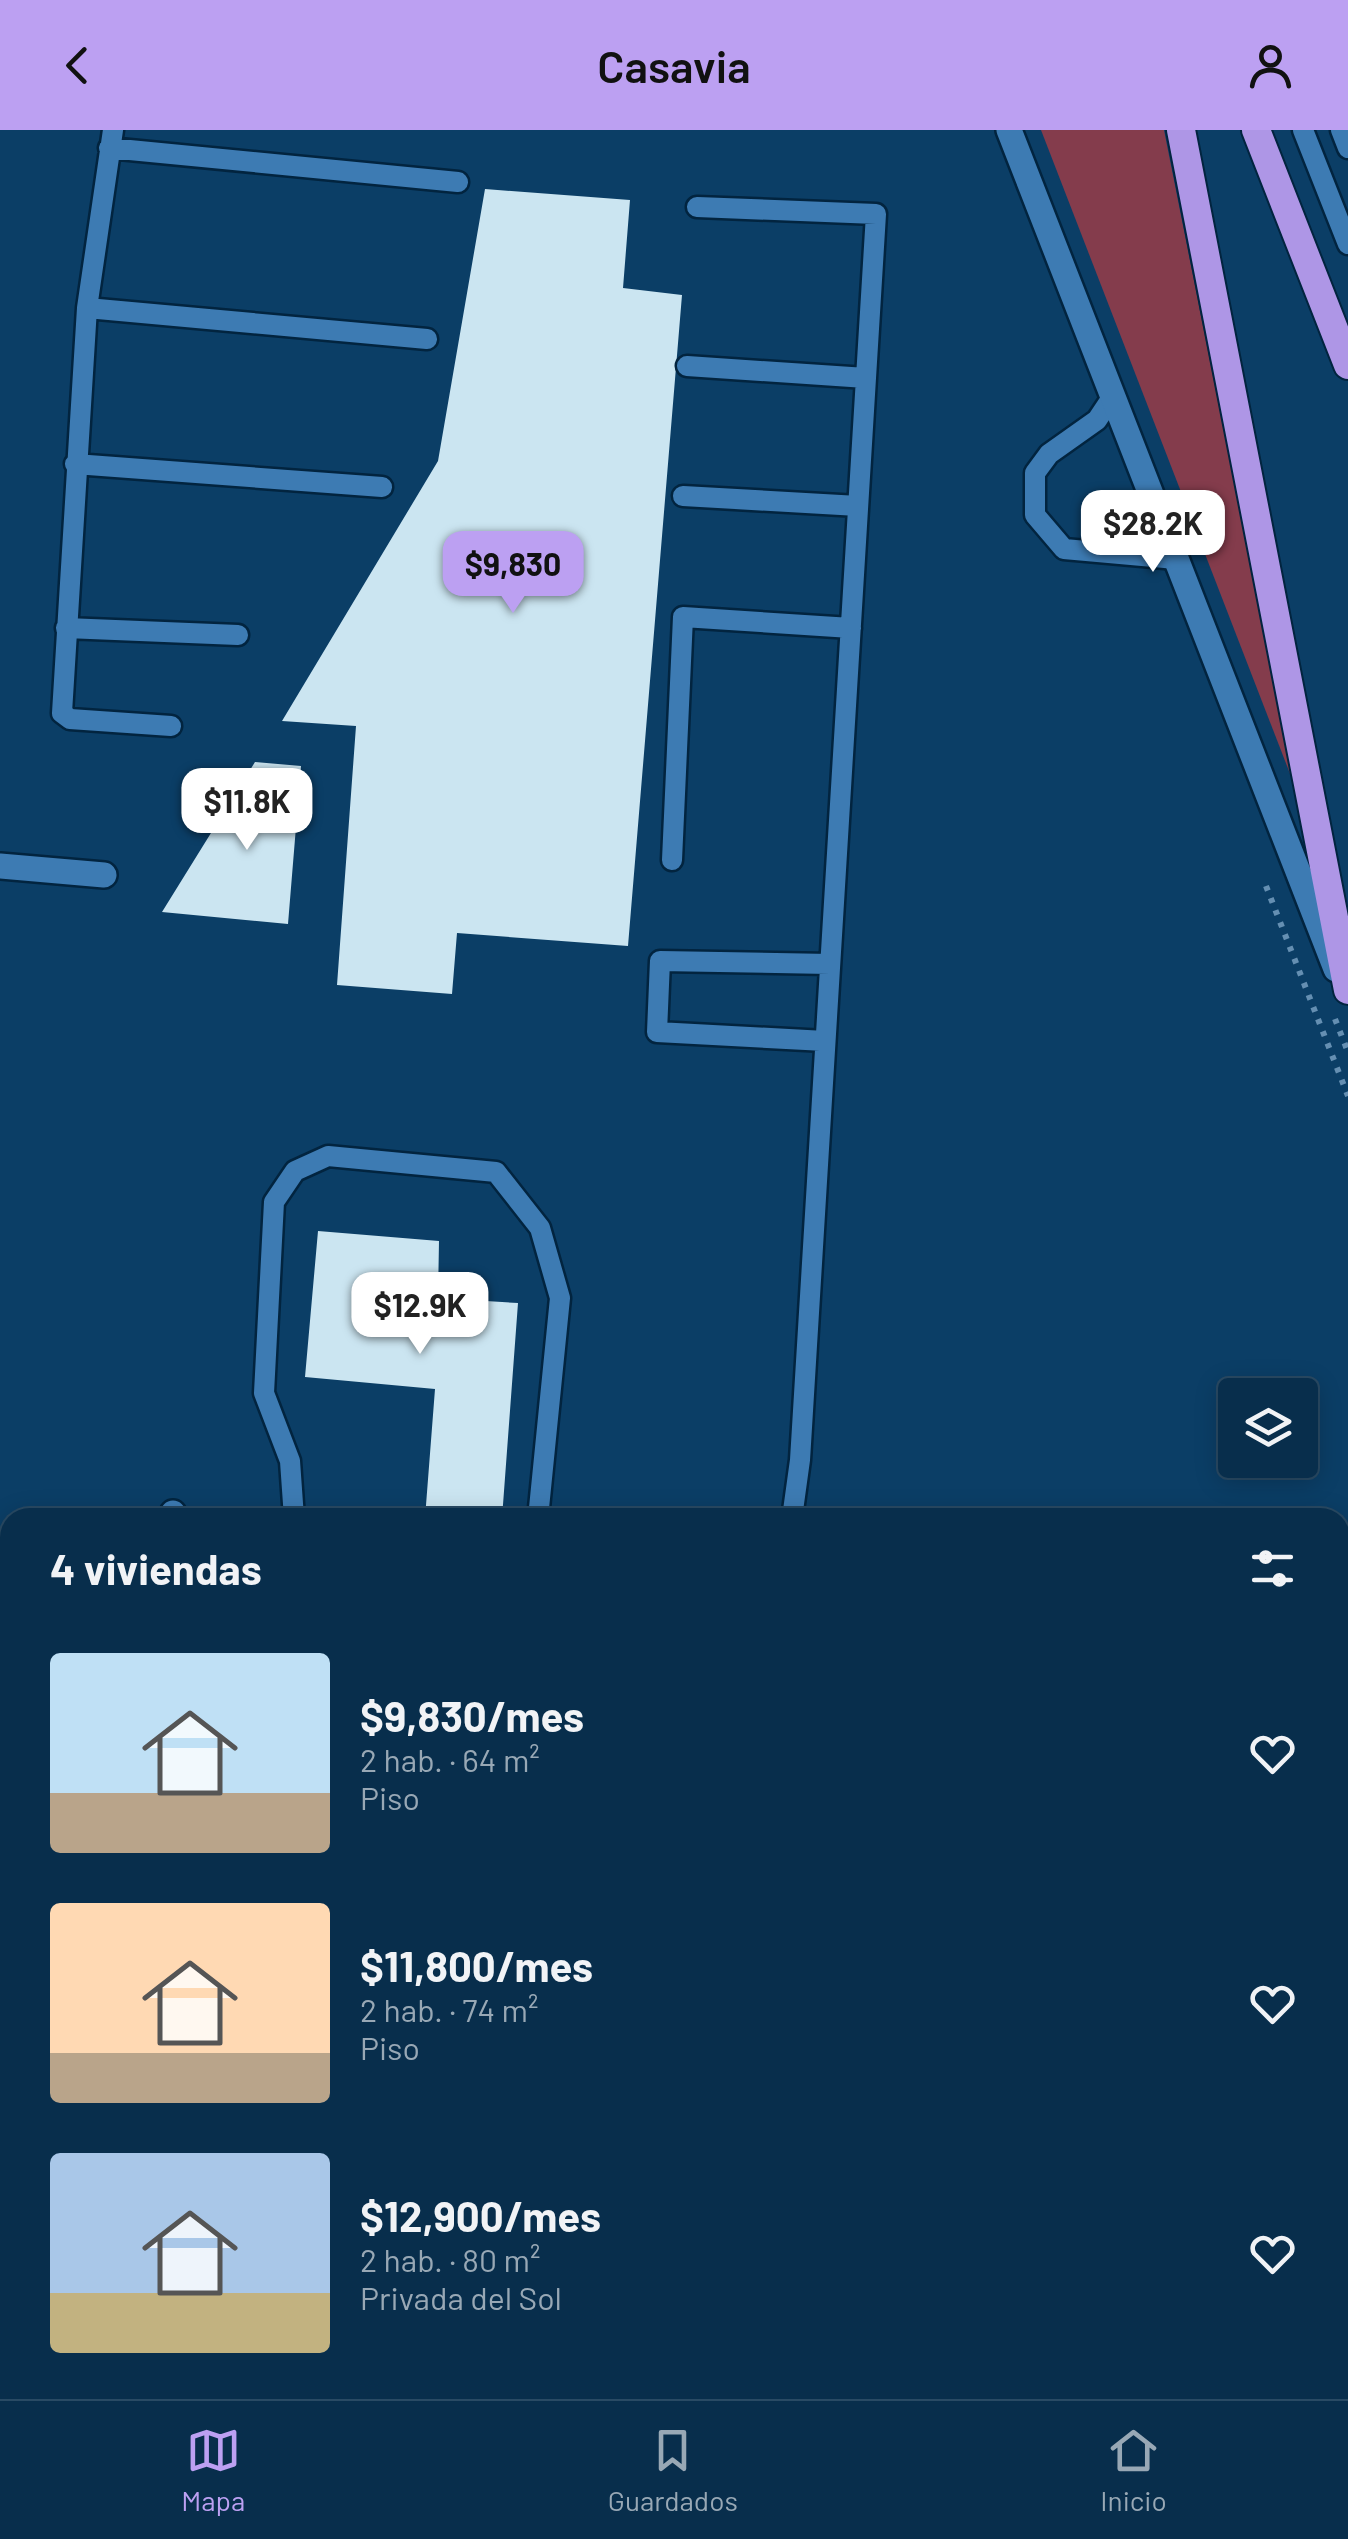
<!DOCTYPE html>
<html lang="es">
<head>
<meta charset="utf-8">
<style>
	:root { --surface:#082e4c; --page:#113653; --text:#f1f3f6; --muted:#98a8b5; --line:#294a64; --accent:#bca0f2 }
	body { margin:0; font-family:Barlow,sans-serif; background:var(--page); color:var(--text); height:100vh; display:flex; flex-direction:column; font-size:38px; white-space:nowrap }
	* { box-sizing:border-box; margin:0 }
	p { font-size:32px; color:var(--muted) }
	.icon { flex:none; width:55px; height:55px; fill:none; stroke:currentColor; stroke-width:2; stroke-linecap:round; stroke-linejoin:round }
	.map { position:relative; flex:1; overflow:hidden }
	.details { position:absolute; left:0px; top:1378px; width:1350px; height:892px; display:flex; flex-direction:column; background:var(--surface); border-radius:30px 30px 0 0; box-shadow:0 5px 25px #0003,0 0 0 2px var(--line) }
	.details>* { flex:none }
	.buttons { position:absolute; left:1218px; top:1248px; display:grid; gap:20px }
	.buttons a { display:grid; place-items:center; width:100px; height:100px; border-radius:10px; background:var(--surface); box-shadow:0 5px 25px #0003,0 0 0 2px var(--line); font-size:50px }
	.price { position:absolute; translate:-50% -85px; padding:0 22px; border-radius:20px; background:#fff; color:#222; font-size:32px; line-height:65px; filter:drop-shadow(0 2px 5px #0008) }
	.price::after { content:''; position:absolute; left:50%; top:60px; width:30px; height:22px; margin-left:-15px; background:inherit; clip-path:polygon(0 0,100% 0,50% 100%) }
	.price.active { background:var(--accent); color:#111 }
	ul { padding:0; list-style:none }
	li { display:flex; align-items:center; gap:30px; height:250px; padding:0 50px }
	li span { display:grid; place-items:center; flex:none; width:280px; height:200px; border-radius:10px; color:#555 }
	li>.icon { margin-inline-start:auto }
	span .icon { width:120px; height:120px; fill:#fffc; stroke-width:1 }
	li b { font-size:42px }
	h2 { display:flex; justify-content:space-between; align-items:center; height:120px; padding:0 50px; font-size:42px }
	header { display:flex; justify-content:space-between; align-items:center; height:130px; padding:0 50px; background:var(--accent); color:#111; font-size:45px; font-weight:600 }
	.dock { display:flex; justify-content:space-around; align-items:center; height:140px; border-top:2px solid var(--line); background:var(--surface); font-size:28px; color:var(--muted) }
	.dock a { display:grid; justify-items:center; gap:5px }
	.dock .active { color:var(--accent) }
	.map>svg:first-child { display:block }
	.green { fill:#843c4c }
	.building { fill:#cbe5f1 }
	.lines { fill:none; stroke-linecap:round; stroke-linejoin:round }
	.service-casing { stroke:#02243f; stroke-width:25 }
	.minor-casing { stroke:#02243f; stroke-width:30 }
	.trunk-casing { stroke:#02243f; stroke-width:32 }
	.path { stroke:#658fb2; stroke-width:6; stroke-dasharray:5 8; stroke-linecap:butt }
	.service { stroke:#3d7bb3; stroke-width:20 }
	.minor { stroke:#3d7bb3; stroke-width:25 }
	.trunk { stroke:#ae96e6; stroke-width:28 }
</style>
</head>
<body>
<header><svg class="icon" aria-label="back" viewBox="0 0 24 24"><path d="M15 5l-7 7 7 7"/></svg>Casavia<svg class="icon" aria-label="person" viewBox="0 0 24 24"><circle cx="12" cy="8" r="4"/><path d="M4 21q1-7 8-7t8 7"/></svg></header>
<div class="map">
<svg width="1348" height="2269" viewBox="0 0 1348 2269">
	<rect width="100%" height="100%" fill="#0b3e66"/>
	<path class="green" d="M1041 0H1164L1294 654Z"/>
	<path class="building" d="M485 59 630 70 623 158 682 165 628 816 457 803 452 864 337 855 356 596 282 591 438 331Z
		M255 632 301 636 288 794 162 782Z
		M318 1101 439 1111 438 1168 518 1173 502 1388H425L435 1259 305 1247Z"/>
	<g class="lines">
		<defs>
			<path id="service" d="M113 0 87 178 62 583 70 589 171 596
				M1303 0 1348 114
				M1341 0 1348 18
				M109 18 458 52
				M697 77 876 84 800 1330 792 1388
				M87 178 427 209
				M687 236 866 248
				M1113 266 1097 290 1049 324 1035 343V385L1064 419 1176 429
				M75 334 382 357
				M683 366 858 376
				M66 498 238 505
				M672 730 683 487 851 498
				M825 911 657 902 660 831 830 834
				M294 1388 290 1331 264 1263 274 1072 295 1041 328 1026 496 1042 540 1098 560 1168 538 1388
				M1340 1491 1348 1488
				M1340 1579 1348 1575
				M385 2260V2269
				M685 2269 686 2260
				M774 2269 777 2260"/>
			<path id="minor" d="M1009 0 1336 839
				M0 736 104 745
				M173 1388V1383
				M156 2269V2260"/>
			<path id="trunk" d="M1181 0 1348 860
				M1256 0 1348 235"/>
		</defs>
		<use href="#service" class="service-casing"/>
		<use href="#minor" class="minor-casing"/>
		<use href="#trunk" class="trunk-casing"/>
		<path class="path" d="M1266 756 1348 966
			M1335 889 1348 922"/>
		<use href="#service" class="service"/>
		<use href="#minor" class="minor"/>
		<use href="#trunk" class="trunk"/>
	</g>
</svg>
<div class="buttons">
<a><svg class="icon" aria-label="layers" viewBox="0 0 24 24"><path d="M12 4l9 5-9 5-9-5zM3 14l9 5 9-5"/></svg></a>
</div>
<b class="price" style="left:1153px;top:445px">$28.2K</b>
<b class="price active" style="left:513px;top:486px">$9,830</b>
<b class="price" style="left:247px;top:723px">$11.8K</b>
<b class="price" style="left:420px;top:1227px">$12.9K</b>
<section class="details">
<h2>4 viviendas<svg class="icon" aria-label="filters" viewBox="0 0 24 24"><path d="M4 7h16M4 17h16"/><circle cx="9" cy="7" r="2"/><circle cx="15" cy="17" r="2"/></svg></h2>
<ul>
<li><span style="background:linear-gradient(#bfe0f5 70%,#b9a48a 0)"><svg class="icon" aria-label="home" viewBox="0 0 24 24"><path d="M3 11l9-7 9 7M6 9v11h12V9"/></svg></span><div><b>$9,830/mes</b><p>2 hab. · 64 m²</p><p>Piso</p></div><svg class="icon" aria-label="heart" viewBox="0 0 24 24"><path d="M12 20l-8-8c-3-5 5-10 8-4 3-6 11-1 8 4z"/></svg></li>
<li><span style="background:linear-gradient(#ffd9b3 75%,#b9a48a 0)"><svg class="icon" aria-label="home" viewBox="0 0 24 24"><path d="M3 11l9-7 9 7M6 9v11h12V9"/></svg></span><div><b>$11,800/mes</b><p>2 hab. · 74 m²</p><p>Piso</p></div><svg class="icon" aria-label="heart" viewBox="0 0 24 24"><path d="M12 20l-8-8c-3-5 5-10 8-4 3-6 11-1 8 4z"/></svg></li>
<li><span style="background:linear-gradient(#a9c7e8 70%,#c2b280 0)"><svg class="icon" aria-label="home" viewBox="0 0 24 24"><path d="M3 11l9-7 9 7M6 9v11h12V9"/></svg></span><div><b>$12,900/mes</b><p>2 hab. · 80 m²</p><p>Privada del Sol</p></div><svg class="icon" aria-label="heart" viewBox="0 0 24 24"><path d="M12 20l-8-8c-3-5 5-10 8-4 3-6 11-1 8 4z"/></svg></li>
</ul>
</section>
</div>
<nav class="dock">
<a class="active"><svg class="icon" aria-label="map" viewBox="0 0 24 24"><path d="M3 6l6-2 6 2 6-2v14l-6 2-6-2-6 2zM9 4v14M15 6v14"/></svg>Mapa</a>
<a><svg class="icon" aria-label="saved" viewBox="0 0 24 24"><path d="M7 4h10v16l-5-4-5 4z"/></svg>Guardados</a>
<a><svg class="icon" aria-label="home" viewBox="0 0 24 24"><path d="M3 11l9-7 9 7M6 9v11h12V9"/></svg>Inicio</a>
</nav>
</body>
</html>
